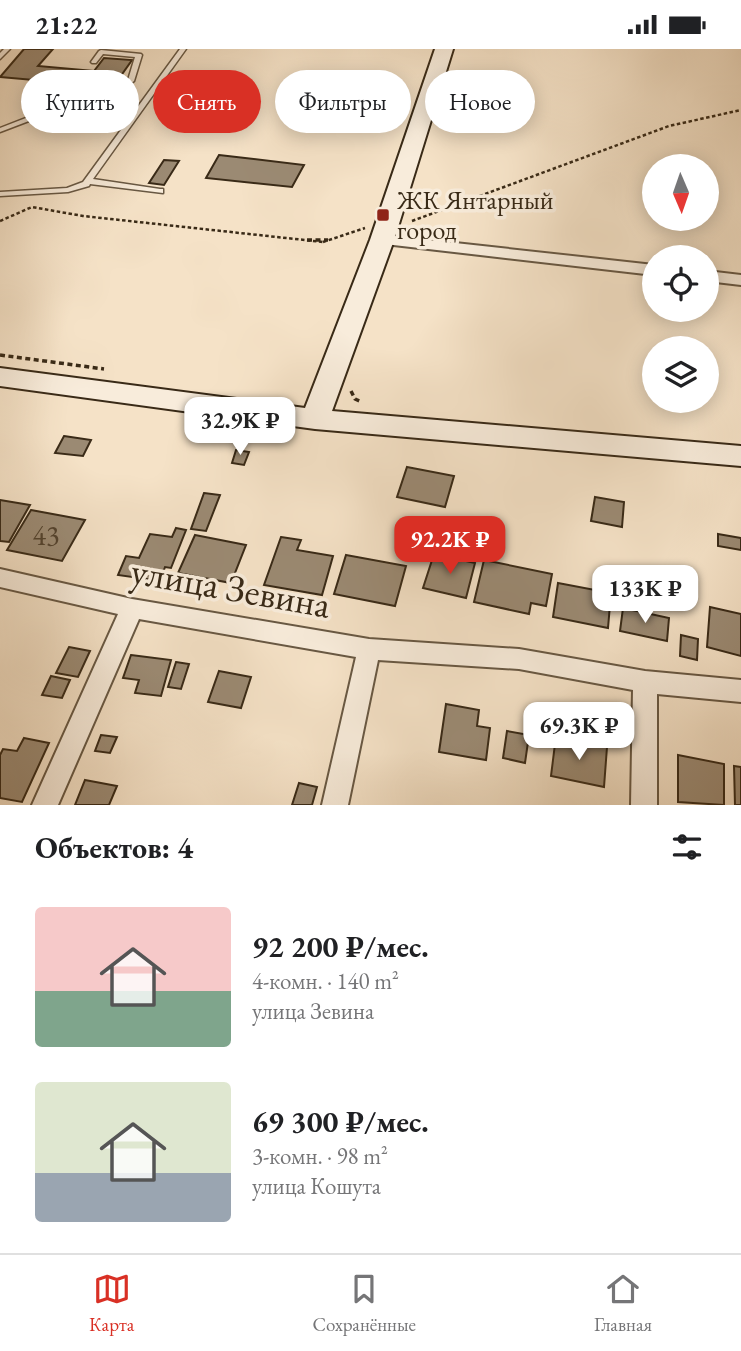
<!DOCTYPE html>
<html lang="ru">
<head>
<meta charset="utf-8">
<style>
	:root { --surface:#fff; --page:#f2f2f2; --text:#202124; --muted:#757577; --line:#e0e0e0; --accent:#d93025 }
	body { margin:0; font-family:"EB Garamond",serif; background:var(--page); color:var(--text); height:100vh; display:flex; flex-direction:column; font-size:26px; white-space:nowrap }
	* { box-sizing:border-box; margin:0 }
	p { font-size:23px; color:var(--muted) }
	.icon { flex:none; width:38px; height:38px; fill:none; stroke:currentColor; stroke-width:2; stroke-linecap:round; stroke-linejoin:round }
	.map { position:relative; height:756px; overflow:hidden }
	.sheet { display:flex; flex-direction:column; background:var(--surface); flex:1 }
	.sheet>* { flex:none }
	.top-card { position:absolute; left:21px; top:21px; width:700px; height:63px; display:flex; gap:14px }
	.needle { width:46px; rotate:178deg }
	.buttons { position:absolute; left:642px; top:105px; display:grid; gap:14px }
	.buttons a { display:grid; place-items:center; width:77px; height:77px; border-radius:50%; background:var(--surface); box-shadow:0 4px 18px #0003; font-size:35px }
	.price { position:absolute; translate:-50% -60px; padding:0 16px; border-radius:14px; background:#fff; color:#222; font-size:23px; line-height:46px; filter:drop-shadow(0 2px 4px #0008) }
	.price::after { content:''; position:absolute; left:50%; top:42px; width:21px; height:16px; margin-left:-10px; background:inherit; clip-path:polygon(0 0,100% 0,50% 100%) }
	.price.active { background:var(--accent); color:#fff }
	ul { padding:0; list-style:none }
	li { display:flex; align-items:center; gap:21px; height:175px; padding:0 35px }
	li span { display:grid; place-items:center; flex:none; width:196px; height:140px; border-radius:7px; color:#555 }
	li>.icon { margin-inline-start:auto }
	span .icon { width:84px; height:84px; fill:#fffc; stroke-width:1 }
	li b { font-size:30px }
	h2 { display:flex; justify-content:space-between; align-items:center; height:84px; padding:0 35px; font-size:30px }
	.tag { padding:0 24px; border-radius:32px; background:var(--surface); box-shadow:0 4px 18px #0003; font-size:24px; line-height:63px }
	.tag.active { background:var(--accent); color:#fff }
	.status { display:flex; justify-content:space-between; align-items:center; height:49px; padding:0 35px; background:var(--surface); direction:ltr }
	.status svg { height:19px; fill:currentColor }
	.tabs { display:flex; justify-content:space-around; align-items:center; height:98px; border-top:2px solid var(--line); background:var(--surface); font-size:19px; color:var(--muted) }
	.tabs a { display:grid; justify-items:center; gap:4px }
	.tabs .active { color:var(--accent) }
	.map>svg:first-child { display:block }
	.building { fill:#9b8a73; stroke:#392a17; stroke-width:2 }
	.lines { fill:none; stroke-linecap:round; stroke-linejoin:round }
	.lane-casing { stroke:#685843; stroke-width:3 }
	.street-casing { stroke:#685843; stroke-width:4 }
	.secondary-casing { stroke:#392a17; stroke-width:4 }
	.path-far1 { stroke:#392a17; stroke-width:2.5; stroke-dasharray:3.5 2.5; stroke-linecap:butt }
	.path { stroke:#392a17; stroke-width:3.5; stroke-dasharray:5 3.5; stroke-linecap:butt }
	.lane { fill:#f8ecdb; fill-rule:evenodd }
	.street { fill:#f8ecdb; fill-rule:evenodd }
	.secondary { fill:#f8ecdb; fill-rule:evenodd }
	.poi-dot { fill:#8f2418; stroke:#f8ecdb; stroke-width:2.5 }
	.labels { text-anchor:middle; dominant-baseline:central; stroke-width:7; stroke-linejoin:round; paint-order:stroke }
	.far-poi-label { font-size:26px; fill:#392a17; stroke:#f8ecdb; text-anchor:start }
	.number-label { font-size:28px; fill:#52422e }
	.near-street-label { font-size:38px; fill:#392a17; stroke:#f8ecdb }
</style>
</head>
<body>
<div class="status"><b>21:22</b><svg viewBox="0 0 49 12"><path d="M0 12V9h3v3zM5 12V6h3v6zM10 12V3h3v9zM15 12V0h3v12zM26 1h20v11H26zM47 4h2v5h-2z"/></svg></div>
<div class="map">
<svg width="741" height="756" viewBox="0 0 741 756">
	<rect width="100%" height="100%" fill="#f5e2c7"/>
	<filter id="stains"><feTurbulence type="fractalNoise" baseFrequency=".00286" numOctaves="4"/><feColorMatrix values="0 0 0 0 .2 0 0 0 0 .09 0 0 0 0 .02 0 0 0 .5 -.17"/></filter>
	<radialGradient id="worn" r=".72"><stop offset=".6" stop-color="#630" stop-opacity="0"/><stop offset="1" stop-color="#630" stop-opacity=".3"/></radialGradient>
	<path class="building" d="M24 0H53L38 17 94 22 104 9 132 11 113 38 0 28Z
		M219 106 304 116 292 138 206 129Z
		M164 111 179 112 164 136 149 134Z
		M64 387 91 391 83 407 55 404Z
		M236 401 249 403 244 416 232 414Z
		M407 418 454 427 445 458 397 448Z
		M204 444 220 446 206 482 191 480Z
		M595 448 624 453 622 478 591 472Z
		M0 451 30 456 9 493 0 492Z
		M31 461 85 471 62 512 7 501Z
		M176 479 186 481 171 519 165 518 160 532 118 526 126 507 139 509 150 485 172 488Z
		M718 485 741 489V501L718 497Z
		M195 486 246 496 231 534 178 524Z
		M281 488 301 491 297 501 333 507 322 546 264 536Z
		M434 505 475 514 466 549 423 539Z
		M346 506 406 517 395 557 334 545Z
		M484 511 552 525 546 557 531 554 529 565 474 553Z
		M558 534 611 544 608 579 553 568Z
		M710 558 741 565V607L707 598Z
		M623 559 669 569 667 592 620 582Z
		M681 586 698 590 697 611 680 607Z
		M69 598 90 602 78 628 56 624Z
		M131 606 171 611 161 647 135 644 139 631 123 629Z
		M176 613 189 615 181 640 168 638Z
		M219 622 251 628 241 659 208 653Z
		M51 627 70 631 62 649 42 646Z
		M446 655 479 661 477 677 490 679 486 711 439 703Z
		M507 682 529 686 525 714 503 709Z
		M101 686 117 688 110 704 95 702Z
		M556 687 607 698 604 738 551 727Z
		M24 689 49 694 22 753 0 749V706L3 700 17 702Z
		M678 706 724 715V756L678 753Z
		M734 717 741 718V756H735Z
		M85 731 117 737 109 756H75Z
		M299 734 317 738 312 756H292Z"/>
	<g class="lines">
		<defs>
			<path id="lane" d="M4 0H10L0 10V4Z
				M180 0H186L93 130 160 140H163V144L90 135 89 137 68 143 0 147V143L67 139 83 133Z
				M101 1 141 5 142 6 134 32 121 42 84 51 0 83V79L80 48 117 40 128 31 135 8 103 5 96 14H92L91 13 99 2Z"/>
			<path id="street" d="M382 186 654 216V226L376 194 374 191Z
				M707 222 741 226V236L707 232Z
				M0 520 132 550 369 590 519 600 645 622 741 631V653L657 645V756H631L633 641 519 620 378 611 348 756H322L356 608 139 570 58 756H32L118 565 0 538Z"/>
			<path id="secondary" d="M435 0H453L394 191 332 362 741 397V417L315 380 0 337V319L305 359 370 191Z"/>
		</defs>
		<use href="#lane" class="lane-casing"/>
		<use href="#street" class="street-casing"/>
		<use href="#secondary" class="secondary-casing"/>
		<path class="path-far1" d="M0 172 32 158 83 167 323 193
			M412 172 669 77 741 61
			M323 193 365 179"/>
		<path class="path" d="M307 191H328
			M0 306 104 320
			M351 342 355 350 362 353"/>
		<use href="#lane" class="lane"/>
		<use href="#street" class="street"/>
		<use href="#secondary" class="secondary"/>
	</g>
	<rect class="poi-dot" x="376" y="159" width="14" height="14" rx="3.5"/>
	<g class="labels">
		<g class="far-poi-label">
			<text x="397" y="151">ЖК Янтарный<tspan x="397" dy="30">город</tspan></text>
		</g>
		<g class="number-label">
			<text x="46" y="486">43</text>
		</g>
		<g class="near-street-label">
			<text transform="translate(231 538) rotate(10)">улица Зевина</text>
		</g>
	</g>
	<rect width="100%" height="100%" filter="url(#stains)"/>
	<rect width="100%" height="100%" fill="url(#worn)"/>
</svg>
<div class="buttons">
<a><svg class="needle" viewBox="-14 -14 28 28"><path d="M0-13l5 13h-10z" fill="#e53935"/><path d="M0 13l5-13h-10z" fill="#757577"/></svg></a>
<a><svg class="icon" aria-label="locate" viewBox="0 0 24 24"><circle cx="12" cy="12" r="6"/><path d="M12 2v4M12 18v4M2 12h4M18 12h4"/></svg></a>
<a><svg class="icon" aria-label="layers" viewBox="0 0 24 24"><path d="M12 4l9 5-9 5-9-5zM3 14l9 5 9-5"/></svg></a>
</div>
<b class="price" style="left:240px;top:408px">32.9K ₽</b>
<b class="price active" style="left:450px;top:527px">92.2K ₽</b>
<b class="price" style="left:645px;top:576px">133K ₽</b>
<b class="price" style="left:579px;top:713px">69.3K ₽</b>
<div class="top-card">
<a class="tag">Купить</a>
<a class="tag active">Снять</a>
<a class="tag">Фильтры</a>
<a class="tag">Новое</a>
</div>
</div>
<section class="sheet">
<h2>Объектов: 4<svg class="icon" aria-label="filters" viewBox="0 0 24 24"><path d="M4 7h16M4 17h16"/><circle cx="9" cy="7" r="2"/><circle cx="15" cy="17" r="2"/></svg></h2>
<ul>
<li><span style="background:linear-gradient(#f6c9c9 60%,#7fa58c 0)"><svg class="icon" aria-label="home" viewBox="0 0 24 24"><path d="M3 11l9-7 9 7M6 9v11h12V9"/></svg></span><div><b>92 200 ₽/мес.</b><p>4-комн. · 140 m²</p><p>улица Зевина</p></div></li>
<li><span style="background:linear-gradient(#dfe7d0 65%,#9aa5b1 0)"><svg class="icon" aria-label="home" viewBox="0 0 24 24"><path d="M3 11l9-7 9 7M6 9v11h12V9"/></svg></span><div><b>69 300 ₽/мес.</b><p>3-комн. · 98 m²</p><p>улица Кошута</p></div></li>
</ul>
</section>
<nav class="tabs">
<a class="active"><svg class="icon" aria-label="map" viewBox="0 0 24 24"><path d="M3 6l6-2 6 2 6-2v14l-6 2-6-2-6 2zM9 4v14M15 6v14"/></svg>Карта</a>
<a><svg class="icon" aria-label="saved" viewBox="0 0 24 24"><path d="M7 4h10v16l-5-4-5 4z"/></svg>Сохранённые</a>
<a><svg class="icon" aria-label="home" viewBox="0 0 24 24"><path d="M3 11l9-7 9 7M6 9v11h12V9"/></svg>Главная</a>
</nav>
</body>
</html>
